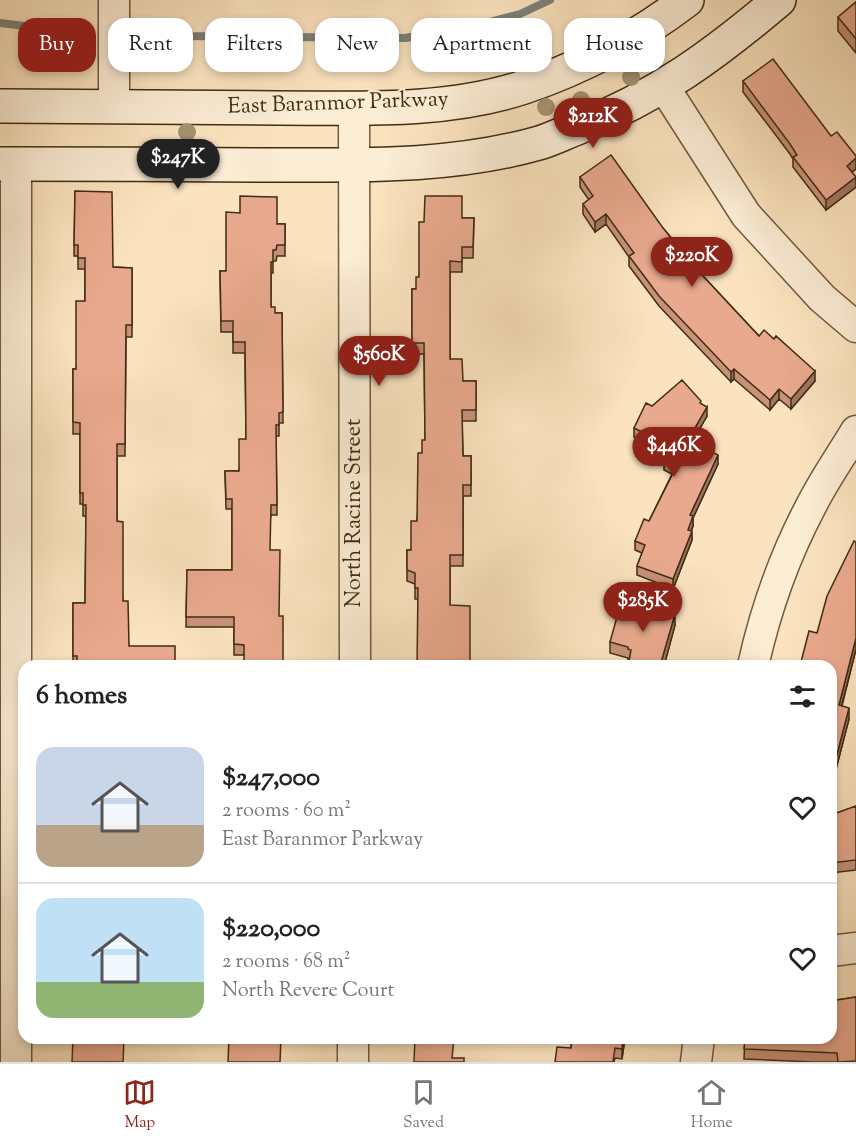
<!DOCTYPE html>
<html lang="en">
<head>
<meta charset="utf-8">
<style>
	:root { --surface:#fff; --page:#f2f2f2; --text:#222; --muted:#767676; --line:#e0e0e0; --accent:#8f2418 }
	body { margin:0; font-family:"Sorts Mill Goudy",serif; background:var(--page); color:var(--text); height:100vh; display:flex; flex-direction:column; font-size:22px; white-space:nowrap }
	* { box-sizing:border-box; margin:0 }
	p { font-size:20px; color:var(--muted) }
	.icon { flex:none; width:33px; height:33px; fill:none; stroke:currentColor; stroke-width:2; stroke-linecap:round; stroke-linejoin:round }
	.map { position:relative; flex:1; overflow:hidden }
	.side { position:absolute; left:18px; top:660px; width:819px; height:384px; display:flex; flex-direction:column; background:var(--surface); border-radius:18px; box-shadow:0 3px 9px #0003 }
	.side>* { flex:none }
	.top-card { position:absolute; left:18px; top:18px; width:820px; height:54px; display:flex; gap:12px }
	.price { position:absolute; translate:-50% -51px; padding:0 14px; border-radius:21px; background:var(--accent); color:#fff; font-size:20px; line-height:39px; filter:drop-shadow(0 2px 3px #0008) }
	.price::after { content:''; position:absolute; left:50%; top:36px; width:18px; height:14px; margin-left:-9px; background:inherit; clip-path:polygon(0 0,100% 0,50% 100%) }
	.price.on { background:#222; color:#fff }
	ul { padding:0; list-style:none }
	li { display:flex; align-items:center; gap:18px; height:150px; padding:0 18px }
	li+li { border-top:2px solid var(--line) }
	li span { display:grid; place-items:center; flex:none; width:168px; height:120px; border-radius:18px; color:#555 }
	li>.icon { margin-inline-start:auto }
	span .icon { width:72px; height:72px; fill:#fffc; stroke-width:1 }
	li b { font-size:26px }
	h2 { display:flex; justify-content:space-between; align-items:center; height:72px; padding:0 18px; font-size:26px }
	.tag { padding:0 21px; border-radius:18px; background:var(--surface); box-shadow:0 3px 9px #0003; font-size:21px; line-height:54px }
	.tag.on { background:var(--accent); color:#fff }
	.tabs { display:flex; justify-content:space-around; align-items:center; height:84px; border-top:2px solid var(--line); background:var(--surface); font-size:16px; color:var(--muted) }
	.tabs a { display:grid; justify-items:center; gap:3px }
	.tabs .on { color:var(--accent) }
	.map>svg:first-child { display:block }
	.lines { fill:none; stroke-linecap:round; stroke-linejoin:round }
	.stream { stroke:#7c827a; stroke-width:8 }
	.street-casing { stroke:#6e5a3f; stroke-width:33 }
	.secondary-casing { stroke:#3f2d14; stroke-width:36 }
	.street { stroke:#fcedd5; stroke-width:30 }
	.secondary { stroke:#fcedd5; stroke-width:33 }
	.tree { fill:#a59372 }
	.wall { fill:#c8917a; stroke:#3f2d14; stroke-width:1.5 }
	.shaded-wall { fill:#a37663; stroke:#3f2d14; stroke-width:1.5 }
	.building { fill:#e9a98e; stroke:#3f2d14; stroke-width:1.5 }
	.labels { text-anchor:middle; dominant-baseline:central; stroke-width:4.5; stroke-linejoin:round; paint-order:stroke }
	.street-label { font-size:22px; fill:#3f2d14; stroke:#fcedd5 }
</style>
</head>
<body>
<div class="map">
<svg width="856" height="1062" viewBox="0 0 856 1062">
	<rect width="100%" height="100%" fill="#fbe3bf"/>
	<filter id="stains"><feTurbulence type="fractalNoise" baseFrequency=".00333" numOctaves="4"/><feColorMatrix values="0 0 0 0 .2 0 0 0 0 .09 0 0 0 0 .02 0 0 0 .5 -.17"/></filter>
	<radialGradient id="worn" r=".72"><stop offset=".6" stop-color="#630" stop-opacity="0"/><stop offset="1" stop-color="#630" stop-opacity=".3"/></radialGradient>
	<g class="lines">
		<path class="stream" d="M0 23 49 29 78 30
			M144 31 183 36 405 38 470 27 520 14 550 0"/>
		<defs>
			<path id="street" d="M114 0V107
				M664 87 746 215 822 298 856 327
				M354 108 355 666
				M753 666C765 612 785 555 811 506 824 480 841 456 856 431
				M831 951 856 948
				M16 1062V164
				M353 1062V1038
				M696 1062 699 1038"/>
			<path id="secondary" d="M0 106C92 107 184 107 277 108 358 108 446 113 524 87 584 67 637 38 687 0
				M0 164C89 164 179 164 268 165 359 165 451 168 539 143 552 139 564 133 577 128 657 97 714 55 779 0"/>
		</defs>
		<use href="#street" class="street-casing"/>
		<use href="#secondary" class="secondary-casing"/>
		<use href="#street" class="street"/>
		<use href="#secondary" class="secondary"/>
	</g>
	<g class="tree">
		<circle cx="631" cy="77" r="9"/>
		<circle cx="581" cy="100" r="9"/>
		<circle cx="546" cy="107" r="9"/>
		<circle cx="187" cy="132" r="9"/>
	</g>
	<path class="wall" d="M856 2V53L838 31V17Z
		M743 81 831 136 856 156V169L852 172 856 187 826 210 793 167V159L790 154 743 92Z
		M580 177 663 228 703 276 759 336 815 381 791 409 779 399 770 410 734 379 731 382 659 306 629 266V257L606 224 595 232 583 214V204L589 200 580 187Z
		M75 191 113 267 132 268V337H126L125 456H117V521L123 601 129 646 175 666H73V603H85L86 516H83V504H80V434H73V369H76L85 301V269H78V256H74Z
		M462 218H474L473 258H462V272H450V359L463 381H476V421H462L463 456H471V496H463V566H450V605L470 666 418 599H415V584L407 581V550H411L417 521 422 453 425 440 424 354H412V289H416L419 277 424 222Z
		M277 224H285V256H277L276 261H273V273H271V307L275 313H282L283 423H279V436H276L277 515H271L244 655H234V627H186L187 570H232V509H226L225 471H239L246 439 245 353H233V332H221L220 271H226Z
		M701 404 707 416 692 442 718 464 693 518V526L691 531 692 540 673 589 637 575V566L642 553 635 550V541L649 521 672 474 664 470V461L667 454 634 437V428L652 406Z
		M856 542V649L842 706 849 719 836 769 831 768V666L817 633Z
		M675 625 664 666H628L629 661 628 660V658L610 653V642Z
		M856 806V870L831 873V815Z
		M856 997V1062H814L744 1059 745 1038H831V1001Z
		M572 1038H625L622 1059 615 1058 614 1062H555L571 1048Z"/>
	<path class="shaded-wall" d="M856 158V169L847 176V166Z
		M856 177V187L826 210V200Z
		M606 214V224L595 232V222Z
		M734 369V379L731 382V372Z
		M815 371V381L791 409V399Z
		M779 389V399L770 410V400Z
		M707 407V416L688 449V440Z
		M718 455V464L693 518V526L688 539V530L690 515Z
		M692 531V540L673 589V579Z
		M675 614V625L664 666H660Z
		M856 638V649L839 716V705Z
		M849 708V719L836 769V758Z
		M623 1038H625L622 1059V1049Z"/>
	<path class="building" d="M856 2V39L838 17Z
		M773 59 831 136 837 132 856 156V158L847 166 856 177 826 200 793 157 797 155 790 144 743 81Z
		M611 155 663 228 703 276 759 336 764 330 774 339 776 336 815 371 791 399 779 389 770 400 734 369 731 372 659 296 629 256 634 253 606 214 595 222 583 204 593 196 580 177Z
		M75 191 112 192 113 267 132 268V325H126L125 444H117V521L123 522V601H128L129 646H175V666H77V656H73V603H85L86 505H83V493H80V423L73 422V369H76V301H85V258H78V245H74Z
		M240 196 277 197V224H285V245H277L276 250H273V262H271V307H275V313H282L283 412 279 413V425H276L277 505H271L270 550H280L279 616H283V666H244V645L234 644V617H186L187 570H232V499H226L225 471H239V439H246L245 342H233V321H221L220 271H226V212L240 213Z
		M425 196H462V218H474L473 247H462V262L450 261V359H462L463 381H476V410H462L463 456H471V485H463V555H450V605L470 606V666H417L418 588H415V573L407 570V550H411V521H417L418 453H422V440H425L424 343H412V289H416V277H419V222H424Z
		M682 380 701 401 700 403 707 407 688 440 718 455 690 515 693 516 688 530 692 531 673 579 637 566 645 545 635 541 644 519 649 521 676 467 664 461 671 447 634 428 646 403 652 406Z
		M854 541 856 542V638L839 705 849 708 836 758 831 757V666H800L809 631 817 633 827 596Z
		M622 599 675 614 660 666H628L631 650 628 649V647L610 642Z
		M856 806V860L831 863V815Z
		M856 997V1061L838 1062 837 1053 744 1049 745 1038H831V1014H832L831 1001Z
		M73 1038H124L123 1062H72Z
		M229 1038H281L280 1062H228Z
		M415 1038H454L452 1058H464V1062H414Z
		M572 1038H623L622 1049 615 1048 613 1062H555L557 1047 571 1048Z"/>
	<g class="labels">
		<g class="street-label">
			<text transform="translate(338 104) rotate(-2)">East Baranmor Parkway</text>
			<text transform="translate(355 513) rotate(-90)">North Racine Street</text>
		</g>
	</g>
	<rect width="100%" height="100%" filter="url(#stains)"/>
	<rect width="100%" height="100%" fill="url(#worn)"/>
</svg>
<b class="price" style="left:593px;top:149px">$212K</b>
<b class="price on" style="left:178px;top:190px">$247K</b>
<b class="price" style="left:692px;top:288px">$220K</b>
<b class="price" style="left:379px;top:387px">$560K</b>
<b class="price" style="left:674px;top:478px">$446K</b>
<b class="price" style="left:643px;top:633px">$285K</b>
<div class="top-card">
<a class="tag on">Buy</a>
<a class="tag">Rent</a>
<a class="tag">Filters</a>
<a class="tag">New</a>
<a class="tag">Apartment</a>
<a class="tag">House</a>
</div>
<section class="side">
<h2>6 homes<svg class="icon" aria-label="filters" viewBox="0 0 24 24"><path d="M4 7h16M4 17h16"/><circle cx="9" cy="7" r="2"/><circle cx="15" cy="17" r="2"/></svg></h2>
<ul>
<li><span style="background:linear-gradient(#c9d6e8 65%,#b9a48a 0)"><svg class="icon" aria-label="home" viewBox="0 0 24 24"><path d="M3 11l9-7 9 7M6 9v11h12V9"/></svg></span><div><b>$247,000</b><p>2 rooms · 60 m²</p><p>East Baranmor Parkway</p></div><svg class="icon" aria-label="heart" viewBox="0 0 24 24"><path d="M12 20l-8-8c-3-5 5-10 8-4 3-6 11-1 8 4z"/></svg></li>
<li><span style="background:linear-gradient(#bfe0f5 70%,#8fb573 0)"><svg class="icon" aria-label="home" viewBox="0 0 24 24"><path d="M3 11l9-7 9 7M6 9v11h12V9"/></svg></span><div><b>$220,000</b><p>2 rooms · 68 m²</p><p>North Revere Court</p></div><svg class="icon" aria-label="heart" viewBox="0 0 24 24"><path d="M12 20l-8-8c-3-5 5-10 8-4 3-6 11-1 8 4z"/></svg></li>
</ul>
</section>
</div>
<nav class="tabs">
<a class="on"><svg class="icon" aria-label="map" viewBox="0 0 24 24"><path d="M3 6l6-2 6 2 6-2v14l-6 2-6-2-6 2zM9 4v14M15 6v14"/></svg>Map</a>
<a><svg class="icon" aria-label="saved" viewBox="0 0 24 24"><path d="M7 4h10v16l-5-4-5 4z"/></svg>Saved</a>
<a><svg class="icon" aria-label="home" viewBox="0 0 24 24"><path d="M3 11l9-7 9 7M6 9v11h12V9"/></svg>Home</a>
</nav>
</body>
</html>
